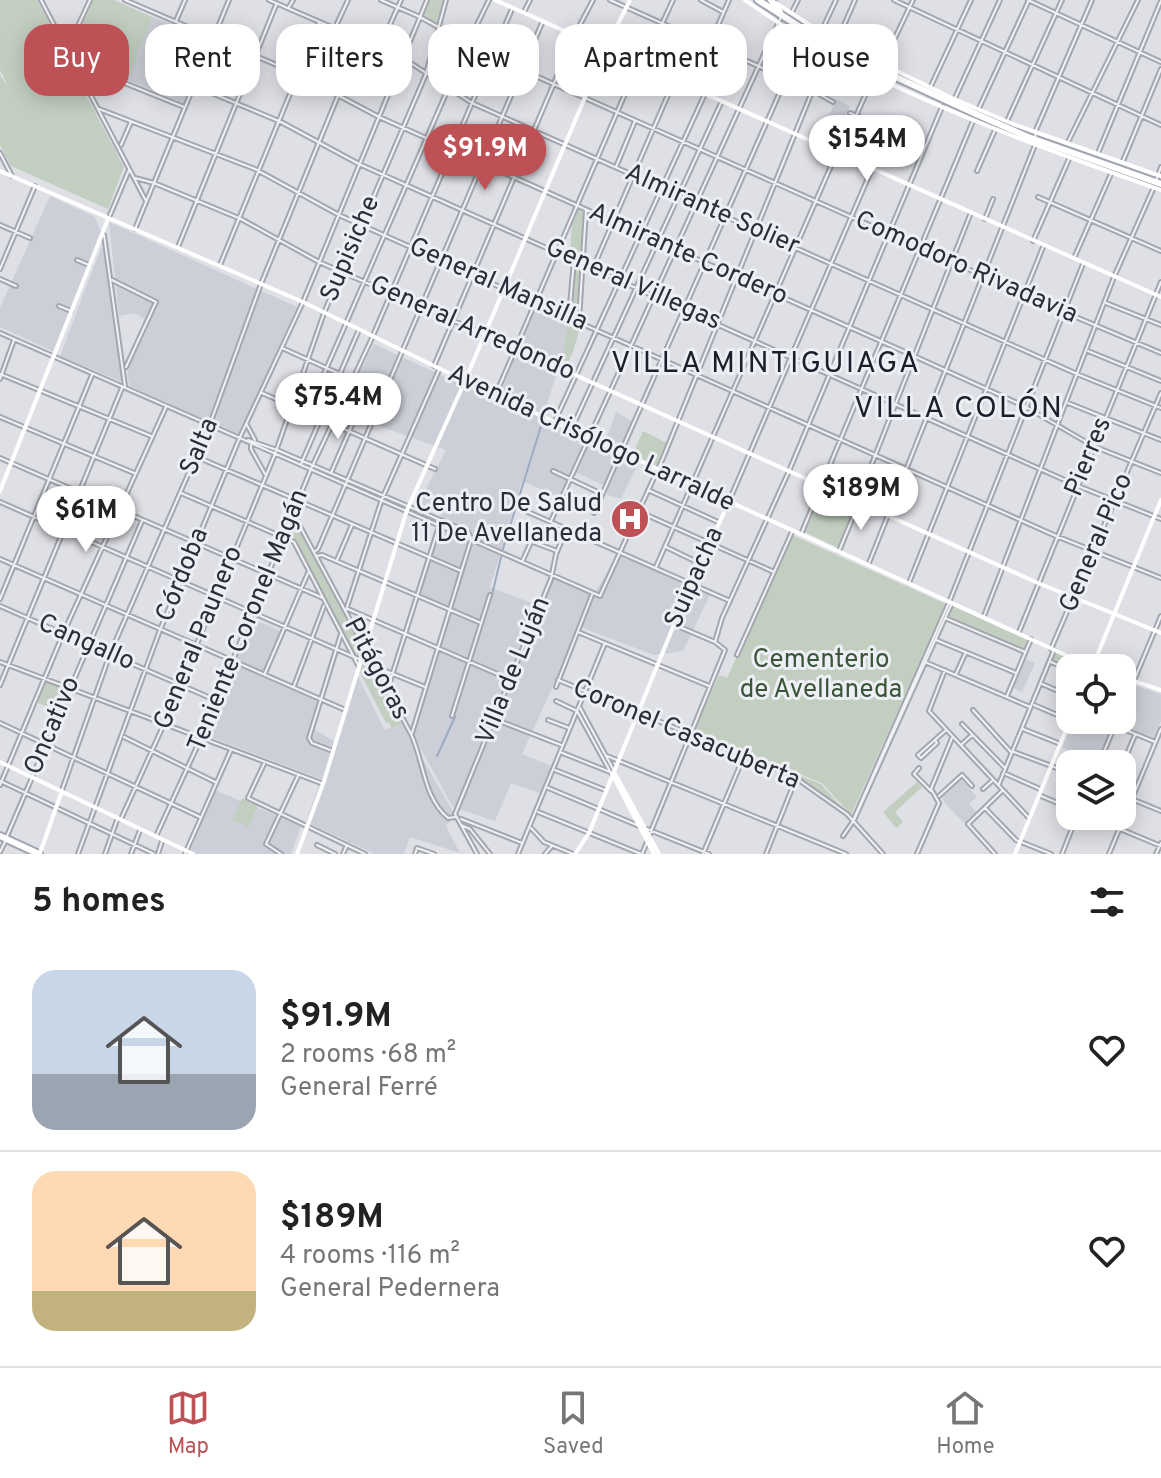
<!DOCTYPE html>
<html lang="en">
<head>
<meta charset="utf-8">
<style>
	:root { --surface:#fff; --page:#f6f6f6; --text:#222; --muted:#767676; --line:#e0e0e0; --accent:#bd5155 }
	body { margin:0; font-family:Overpass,sans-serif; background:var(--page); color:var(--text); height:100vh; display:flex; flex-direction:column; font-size:30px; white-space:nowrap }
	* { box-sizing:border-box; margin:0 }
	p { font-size:26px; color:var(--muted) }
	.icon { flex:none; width:44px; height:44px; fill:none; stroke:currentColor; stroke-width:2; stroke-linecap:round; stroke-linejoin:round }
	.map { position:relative; height:854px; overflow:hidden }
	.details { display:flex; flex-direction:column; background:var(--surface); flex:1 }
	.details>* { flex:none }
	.top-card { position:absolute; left:24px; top:24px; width:1114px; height:72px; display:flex; gap:16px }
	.buttons { position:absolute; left:1056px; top:654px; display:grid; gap:16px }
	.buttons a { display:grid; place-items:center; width:80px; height:80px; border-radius:16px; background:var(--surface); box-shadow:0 4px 20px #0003; font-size:40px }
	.price { position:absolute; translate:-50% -68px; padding:0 18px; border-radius:28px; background:#fff; color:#222; font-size:26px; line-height:52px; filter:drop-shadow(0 2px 4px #0008) }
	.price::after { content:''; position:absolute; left:50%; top:48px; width:24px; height:18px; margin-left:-12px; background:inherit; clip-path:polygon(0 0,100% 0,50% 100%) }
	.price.current { background:var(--accent); color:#fff }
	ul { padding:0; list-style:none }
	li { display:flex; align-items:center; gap:24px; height:200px; padding:0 32px }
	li+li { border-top:2px solid var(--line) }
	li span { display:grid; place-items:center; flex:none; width:224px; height:160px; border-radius:24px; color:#555 }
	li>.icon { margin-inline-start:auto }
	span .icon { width:96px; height:96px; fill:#fffc; stroke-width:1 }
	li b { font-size:34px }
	h2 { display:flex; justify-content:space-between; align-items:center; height:96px; padding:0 32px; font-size:34px }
	.pill { padding:0 28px; border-radius:24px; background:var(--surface); box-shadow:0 4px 20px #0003; font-size:28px; line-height:72px }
	.pill.current { background:var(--accent); color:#fff }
	.menu { display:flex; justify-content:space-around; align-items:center; height:112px; border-top:2px solid var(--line); background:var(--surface); font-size:22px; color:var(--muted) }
	.menu a { display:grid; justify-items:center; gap:4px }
	.menu .current { color:var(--accent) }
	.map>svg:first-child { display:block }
	.built { fill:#cccfd7 }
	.green { fill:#c2cfc0 }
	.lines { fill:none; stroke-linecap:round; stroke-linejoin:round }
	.stream { stroke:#9dabc2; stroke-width:2 }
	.street-casing { stroke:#a4a7af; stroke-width:6 }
	.primary-casing { stroke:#9fa4b0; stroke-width:10 }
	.street { stroke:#f0f1f5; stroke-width:2 }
	.secondary { stroke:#fff; stroke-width:4 }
	.primary { stroke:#fff; stroke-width:6 }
	.labels { text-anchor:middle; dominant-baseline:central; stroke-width:6; stroke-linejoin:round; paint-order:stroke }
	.street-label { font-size:26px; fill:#292e3b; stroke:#edeff4 }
	.poi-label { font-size:26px; fill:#292e3b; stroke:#edeff4; text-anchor:end }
	.park-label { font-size:26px; fill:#3a5538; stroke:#edeff4 }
	.quarter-label { font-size:30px; letter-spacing:2px; fill:#1b1f2b; stroke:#edeff4 }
</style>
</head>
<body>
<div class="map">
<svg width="1161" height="854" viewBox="0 0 1161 854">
	<rect width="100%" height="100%" fill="#dee0e6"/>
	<path class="built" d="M152 17 209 38 185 104 128 80Z
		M836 99 850 106 832 149 818 143Z
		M50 196 95 217 103 237 55 352 0 327V308Z
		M109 222 297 307 239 435 129 386 127 370 150 322 134 313 119 316Z
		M101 248 103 249 122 382 60 356Z
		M537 304 568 318 563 353 542 420 603 448 616 412 634 422 619 456 638 464 621 499 608 495 603 485 571 470 561 498 522 481 490 587 537 605 550 577 593 595 620 552 711 593 683 651 654 655 580 627 522 754 551 766 542 794 511 783 495 821 453 807 411 731 450 607 417 595 442 512 418 504 446 450 371 423 377 409 363 402 350 436 331 428 374 344 497 401Z
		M252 618 280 631 263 675 319 696 310 727 334 741 357 674 385 730 402 723 455 815 446 826 460 853 410 837 404 854H375L306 822 321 779 205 735Z
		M1025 659 1035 663 1022 692 1013 688Z
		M1136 686 1161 694V721L1154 738 1117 724 1122 720V713Z
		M1074 720H1115L1097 761 1062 748Z
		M961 779 977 797 969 804 976 812 964 823 944 802 943 798 945 793Z
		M215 790 301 826 291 854H189Z"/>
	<path class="green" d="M0 0H37L64 51 62 55 65 61 69 63 124 167 108 209 11 166 0 145V75L8 86 0 70Z
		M93 0H114L152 17 128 80 75 58 71 50Z
		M429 0H444L436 23 422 15Z
		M783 19 830 50 873 71C840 61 809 41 780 22Z
		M1043 138 1058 142 1154 176 1152 178Z
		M579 208 584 212 582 257 579 259 570 254 572 223Z
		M575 262 581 265 576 318 571 315Z
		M568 318 581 324 573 352 565 369 559 366 563 353Z
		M643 431 667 443 656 466 625 450 626 448 634 451Z
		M823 491 853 503 854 508 838 548 805 532Z
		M293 518 363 646 359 657 355 655 289 529Z
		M792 535 946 604 851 815 822 783 694 731 719 675 727 678Z
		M953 606 1027 640 1025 649 947 618Z
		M1056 653 1088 667V668L1070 669 1051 661Z
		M364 658 367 665 371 663 402 723 392 728 388 722 386 723 360 673Z
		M44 679 68 688 59 711 35 702Z
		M798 775 821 784 845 811 802 783 796 778Z
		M917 782 922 787 895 812 903 822 896 828 883 812Z
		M242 798 258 805 248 827 232 820Z"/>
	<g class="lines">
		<path class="stream" d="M502 552 546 410
			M492 595 501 557
			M437 756 455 717"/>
		<defs>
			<path id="street" d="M41 0 146 201
				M125 0 300 75 379 117 914 356 1026 407 1093 446 1161 473
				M269 0 403 58 472 103 1077 374 1161 408
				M381 0 420 17 491 56 1064 312 1161 353
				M610 0 812 90 833 102
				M701 0 723 12
				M894 0 1161 125
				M1028 0 1161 62
				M289 7 293 0
				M524 12 530 0
				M792 12 798 0
				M176 21 185 0
				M57 27 73 33
				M335 28 348 0
				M821 32 836 0
				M838 39 855 0
				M379 49 401 0
				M67 50 90 0
				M75 63 184 107
				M883 63 913 0
				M643 65 673 0
				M195 86 281 122 359 164 1078 486 1161 519
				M931 86 971 0
				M691 87 729 0
				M955 98 1000 0
				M979 108 1029 0
				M99 109 255 169 339 215 1056 536 1161 578
				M850 113 893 131
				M1008 119 1062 0
				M1035 139 1036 130 1092 0
				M1068 142 1138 0
				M121 145 131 122
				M0 153 12 176
				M1098 153 1161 1
				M1123 161 1161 69
				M616 167 635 121
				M977 171 995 130
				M135 178 154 183 241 219 319 262 484 334
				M1156 181 1161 167
				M1038 197 1161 251
				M110 215 129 170
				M985 219 993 199
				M0 225 30 238
				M135 229 229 0
				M104 235 125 386
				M1033 241 1069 159
				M178 247 276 5
				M1075 256 1111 174
				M77 260 89 265
				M220 265 319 23
				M594 266 674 81
				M0 269 35 186
				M0 279 16 286
				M112 280 156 302 126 367
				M1106 303 1161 325
				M59 306 71 311
				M569 317 574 260
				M579 320 586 210
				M0 333 600 596 663 458 827 55
				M282 348 382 393
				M1088 351 1161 381
				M434 366 574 36 593 0
				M0 374 151 436
				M0 379 14 340
				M262 393 435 469
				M496 394 637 66
				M1068 403 1161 440
				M307 413 468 43 489 0
				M0 417 134 473
				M555 421 704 96
				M247 425 255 440
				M572 428 721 103
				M248 440 277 450 468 532 471 538
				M251 445V449L265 474
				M197 457 461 571
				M0 458 323 598
				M301 464 358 332
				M553 471 602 494
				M331 473 368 388
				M648 490 718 522
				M181 493 294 542 358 665
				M730 499 871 171
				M858 499 970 215
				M0 502 361 660
				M519 508 730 601
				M640 512 774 572
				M594 513 803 40
				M294 515 411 734C424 761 423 797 448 818L455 817
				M551 521 781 17
				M802 532 973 121
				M533 542 557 551
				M666 547 699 563
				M839 551 858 505
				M314 552 318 549 542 23
				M317 556 322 555 481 623
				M0 559 343 709
				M337 560 352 525
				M522 562 536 531 561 540
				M869 563 1035 145
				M656 567 835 157 840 152 876 71
				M909 583 1043 247
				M0 599 92 375
				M0 606 215 700
				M348 609 509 679
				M346 610 382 499 439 370
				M984 616 1114 277 1154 187
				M945 618 1025 652
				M578 632 709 686
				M1019 632 1161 282
				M936 640 1016 673
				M715 642 722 618 789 471 942 107
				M1051 649 1161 393
				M737 655 792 532
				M0 662 321 783
				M925 662 1030 707
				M1051 662 1070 670
				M376 667 425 687
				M945 670 929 711 1029 818
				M265 673 308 573
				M956 674 965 654
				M558 680 793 776 847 814 883 854
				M1042 684 1070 696
				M0 685 122 388
				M294 686 324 606
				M556 687 592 595
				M388 688 441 520
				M1007 696 1031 639
				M556 701 577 711 611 773
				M1034 705 1069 720
				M580 708 613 769
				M1122 709 1161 616
				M973 710 1011 752
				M452 716 490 595
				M494 719 561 745
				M548 720 569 728
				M0 723 200 817
				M962 724 1005 768
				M1116 726 1155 742
				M1023 729 1058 743
				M412 733 471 540
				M124 737 215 782
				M935 740 937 743 921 758 918 755 945 731
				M962 744 972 735
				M330 750 312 743 309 738 341 634
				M560 752 610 772
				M1014 752 1070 773
				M607 756 846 854
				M264 764 248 798 365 854
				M1099 764 1117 720
				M1122 766 1135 735
				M919 768 914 774 931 791
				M555 770 605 790
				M1006 774 1040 789
				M0 781 154 854
				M999 784 1054 650
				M0 785 63 634 166 407
				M546 787 639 826
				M983 789 992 781
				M62 790 110 654 210 424 261 284 360 42
				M1122 795 1161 811
				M939 796 962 775 972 786
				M1041 796 1070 808
				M985 808 1016 840 1051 854
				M538 812 641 854
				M1089 816 1161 846
				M121 819 164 724 275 454 324 313 426 74 446 0
				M461 819 522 843
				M852 823 948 605 1083 264
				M461 825 470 829 490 854
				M531 828 544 842 573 854
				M647 829 709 854
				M157 834 201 738 311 469 372 338 512 9
				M7 836 142 521
				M649 836 725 650 715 642 675 625
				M843 836 854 820 951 605
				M317 845 335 854
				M0 852 5 842
				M78 854 160 630 240 437 303 302 427 0
				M105 854 117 820
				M131 854 140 830
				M158 854 162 841
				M185 854 231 750
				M281 854 266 844 298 776
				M343 854 347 845
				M415 854 417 848 434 854
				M477 854 455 814 551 579 556 554 567 528
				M518 854 605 643
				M545 854 552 846
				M642 854 647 842
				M703 854 744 756
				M766 854 795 781
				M917 854 939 803 931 789 952 738
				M995 854 968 824 1002 791
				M1062 854 1077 816
				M1109 854 1161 729
				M1156 854 1161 843"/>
			<path id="primary" d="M758 0 833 48 976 114 1028 137 1161 184
				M771 0 780 12
				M0 836 39 854"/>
		</defs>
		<use href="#street" class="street-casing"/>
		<use href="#primary" class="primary-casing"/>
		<use href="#street" class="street"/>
		<path class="secondary" d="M495 0 1161 297
			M745 0C772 18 799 38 827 53 935 109 1047 150 1161 190
			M776 3 833 40 954 99 1013 124 1161 176
			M0 171 303 302 465 381 1094 668
			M484 334 1038 583 1161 633
			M0 491 108 219
			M1092 668 1161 500
			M1122 677 1161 690
			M0 762 193 854
			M614 772 659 854
			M612 774 654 854
			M40 853 62 791
			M297 854 324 781 407 510 465 381 605 50 630 0
			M575 854 589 833 691 583 729 502
			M1015 854 1070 720"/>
		<use href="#primary" class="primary"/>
	</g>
	<defs>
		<symbol id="hospital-disc" viewBox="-11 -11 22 22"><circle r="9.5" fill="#bd5155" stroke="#edeff4"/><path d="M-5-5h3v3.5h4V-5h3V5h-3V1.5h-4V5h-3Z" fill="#fff"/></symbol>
	</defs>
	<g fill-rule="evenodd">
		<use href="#hospital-disc" x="608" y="497" width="44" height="44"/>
	</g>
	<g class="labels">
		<g class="street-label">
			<text transform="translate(712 210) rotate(24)">Almirante Solier</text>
			<text transform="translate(351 249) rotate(-67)">Supisiche</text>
			<text transform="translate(688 255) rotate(24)">Almirante Cordero</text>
			<text transform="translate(966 268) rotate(24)">Comodoro Rivadavia</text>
			<text transform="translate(498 285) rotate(24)">General Mansilla</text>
			<text transform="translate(633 285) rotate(24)">General Villegas</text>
			<text transform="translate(472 329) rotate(24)">General Arredondo</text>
			<text transform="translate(591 439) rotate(25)">Avenida Crisólogo Larralde</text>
			<text transform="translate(200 447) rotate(-67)">Salta</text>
			<text transform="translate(1089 457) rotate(-68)">Pierres</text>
			<text transform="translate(1097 543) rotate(-67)">General Pico</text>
			<text transform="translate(183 575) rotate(-68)">Córdoba</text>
			<text transform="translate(695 578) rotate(-66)">Suipacha</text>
			<text transform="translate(249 621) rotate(-68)">Teniente Coronel Magán</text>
			<text transform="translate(199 638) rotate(-68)">General Paunero</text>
			<text transform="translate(86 643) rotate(24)">Cangallo</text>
			<text transform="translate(376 669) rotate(62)">Pitágoras</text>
			<text transform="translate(514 671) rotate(-68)">Villa de Luján</text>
			<text transform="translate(53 726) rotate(-67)">Oncativo</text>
			<text transform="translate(686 735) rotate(23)">Coronel Casacuberta</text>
		</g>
		<g class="poi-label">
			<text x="602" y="504">Centro De Salud<tspan x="602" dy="30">11 De Avellaneda</tspan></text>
		</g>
		<g class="park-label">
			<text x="821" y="660">Cementerio<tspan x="821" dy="30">de Avellaneda</tspan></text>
		</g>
		<g class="quarter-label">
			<text x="766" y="364">VILLA MINTIGUIAGA</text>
			<text x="959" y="409">VILLA COLÓN</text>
		</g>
	</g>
</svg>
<div class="buttons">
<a><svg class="icon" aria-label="locate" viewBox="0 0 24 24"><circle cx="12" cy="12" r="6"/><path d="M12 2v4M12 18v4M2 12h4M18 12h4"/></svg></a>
<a><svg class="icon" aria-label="layers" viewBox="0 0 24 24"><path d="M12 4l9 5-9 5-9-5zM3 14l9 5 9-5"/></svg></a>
</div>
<b class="price" style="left:867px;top:183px">$154M</b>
<b class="price current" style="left:485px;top:192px">$91.9M</b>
<b class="price" style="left:338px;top:441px">$75.4M</b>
<b class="price" style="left:861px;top:532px">$189M</b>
<b class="price" style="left:86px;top:554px">$61M</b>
<div class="top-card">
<a class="pill current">Buy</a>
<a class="pill">Rent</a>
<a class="pill">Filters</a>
<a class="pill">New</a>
<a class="pill">Apartment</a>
<a class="pill">House</a>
</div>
</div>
<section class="details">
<h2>5 homes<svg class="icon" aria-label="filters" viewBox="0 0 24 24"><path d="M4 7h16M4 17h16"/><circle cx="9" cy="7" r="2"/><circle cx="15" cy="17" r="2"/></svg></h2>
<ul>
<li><span style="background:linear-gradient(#c9d6e8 65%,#9aa5b1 0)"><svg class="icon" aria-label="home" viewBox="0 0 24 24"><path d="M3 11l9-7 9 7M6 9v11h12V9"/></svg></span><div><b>$91.9M</b><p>2 rooms · 68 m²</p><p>General Ferré</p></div><svg class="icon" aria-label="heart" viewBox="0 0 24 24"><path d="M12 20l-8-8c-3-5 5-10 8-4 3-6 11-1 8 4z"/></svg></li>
<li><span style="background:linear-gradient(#ffd9b3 75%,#c2b280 0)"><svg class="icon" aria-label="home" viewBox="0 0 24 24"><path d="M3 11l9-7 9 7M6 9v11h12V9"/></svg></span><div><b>$189M</b><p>4 rooms · 116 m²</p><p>General Pedernera</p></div><svg class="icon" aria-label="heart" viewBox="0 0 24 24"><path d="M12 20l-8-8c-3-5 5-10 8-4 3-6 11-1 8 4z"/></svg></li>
</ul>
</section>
<nav class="menu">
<a class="current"><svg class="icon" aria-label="map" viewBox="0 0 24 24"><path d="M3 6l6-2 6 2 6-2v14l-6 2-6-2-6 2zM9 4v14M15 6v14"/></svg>Map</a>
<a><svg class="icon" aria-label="saved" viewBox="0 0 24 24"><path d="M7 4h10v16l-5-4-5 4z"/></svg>Saved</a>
<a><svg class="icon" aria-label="home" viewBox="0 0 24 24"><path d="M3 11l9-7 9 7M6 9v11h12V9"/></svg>Home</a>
</nav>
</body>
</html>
